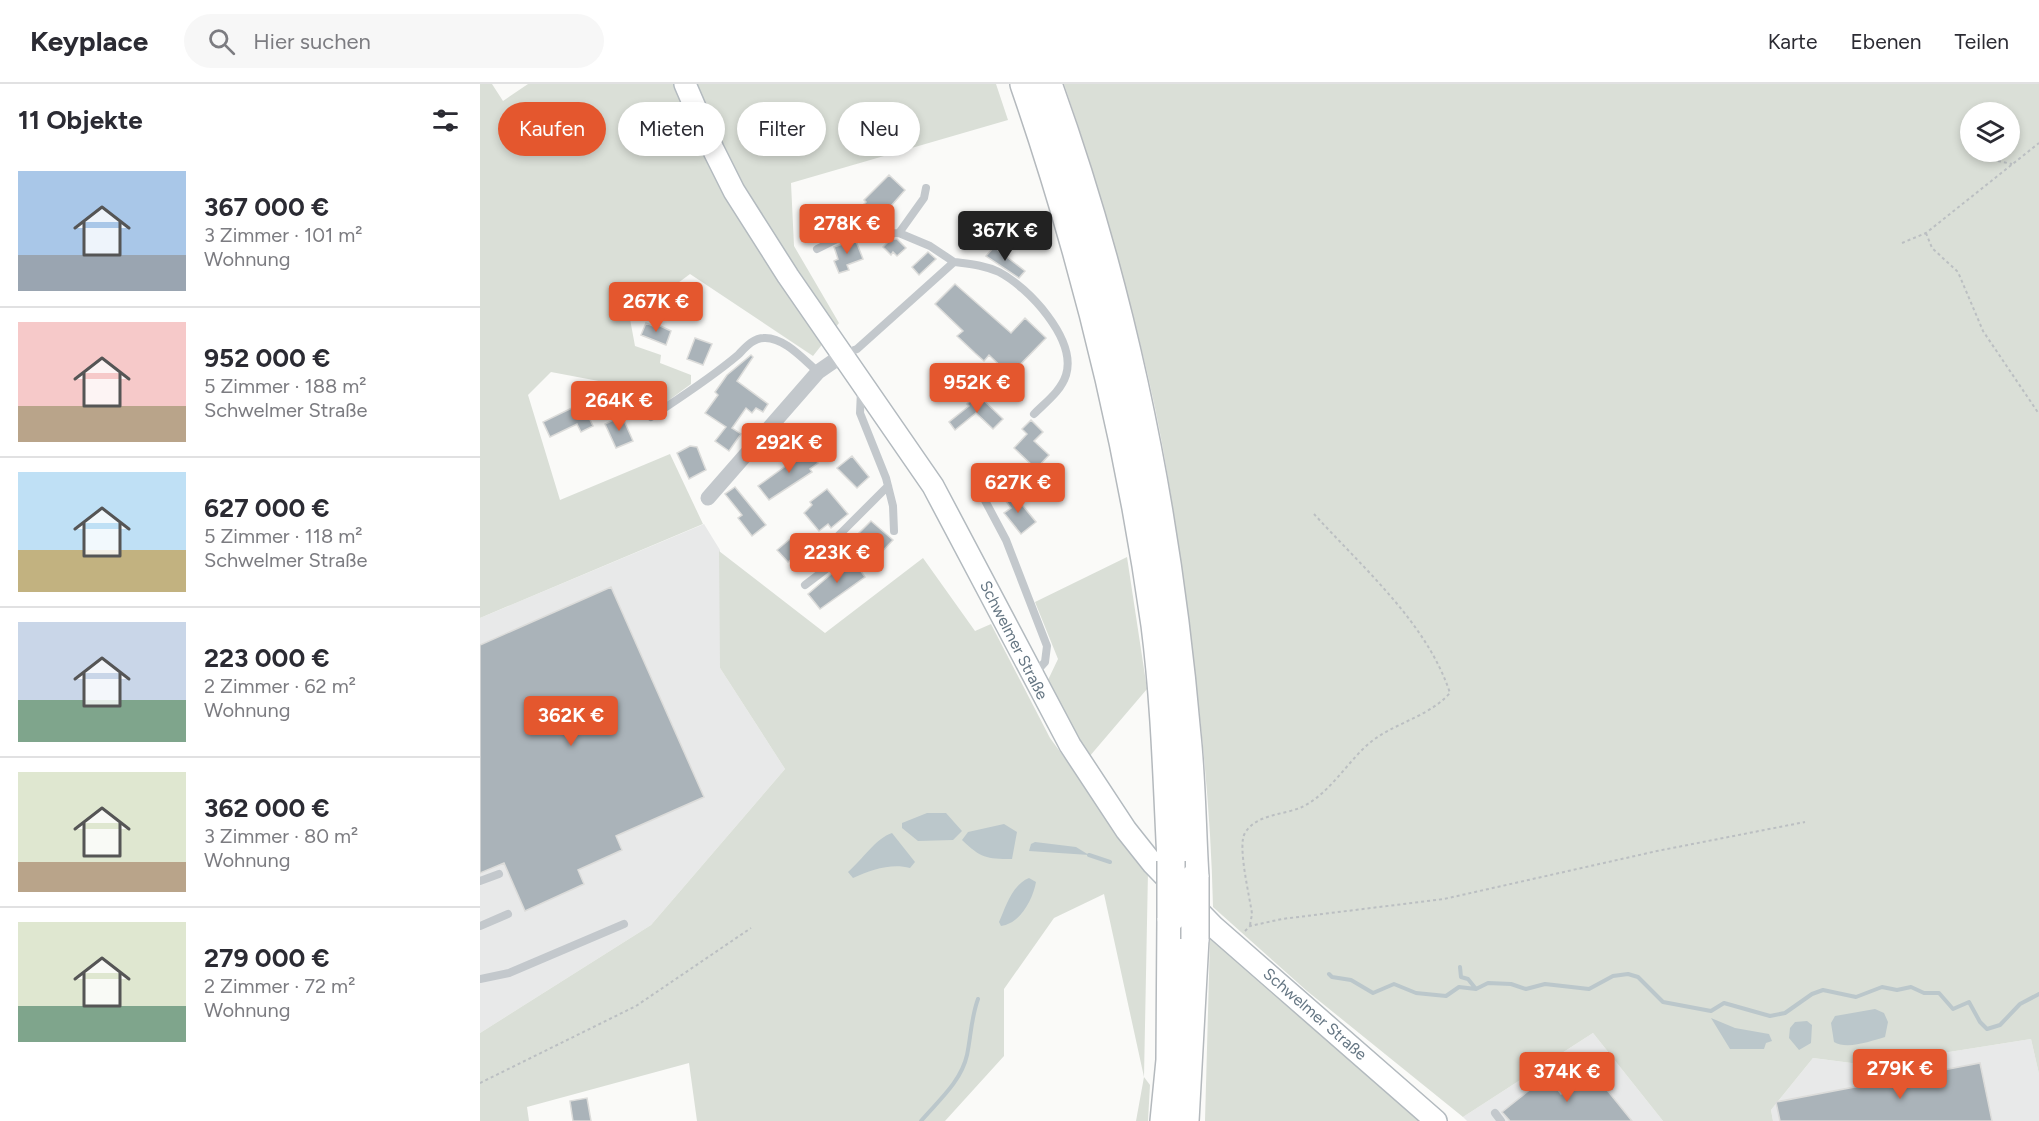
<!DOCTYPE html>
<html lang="de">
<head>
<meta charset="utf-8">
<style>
	:root { --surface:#fff; --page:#f7f7f7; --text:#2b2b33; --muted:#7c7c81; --line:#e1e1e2; --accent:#e4572e }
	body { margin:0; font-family:Figtree,sans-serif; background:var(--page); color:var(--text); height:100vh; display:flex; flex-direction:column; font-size:22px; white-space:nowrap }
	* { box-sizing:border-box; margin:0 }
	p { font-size:20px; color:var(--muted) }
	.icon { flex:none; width:33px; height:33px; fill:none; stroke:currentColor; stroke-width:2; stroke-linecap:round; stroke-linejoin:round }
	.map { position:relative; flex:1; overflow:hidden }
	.sheet { display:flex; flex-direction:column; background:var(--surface); width:480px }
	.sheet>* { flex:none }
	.hud { position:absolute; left:18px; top:18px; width:570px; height:54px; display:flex; gap:12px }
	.fabs { position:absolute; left:1480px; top:18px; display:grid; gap:12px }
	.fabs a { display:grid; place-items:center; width:60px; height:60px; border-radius:50%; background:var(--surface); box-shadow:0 3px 9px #0003; font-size:30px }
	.price { position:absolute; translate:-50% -51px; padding:0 14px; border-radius:6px; background:var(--accent); color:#fff; font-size:20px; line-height:39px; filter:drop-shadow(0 2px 3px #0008) }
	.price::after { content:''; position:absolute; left:50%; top:36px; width:18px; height:14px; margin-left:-9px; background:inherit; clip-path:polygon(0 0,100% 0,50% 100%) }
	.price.selected { background:#222; color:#fff }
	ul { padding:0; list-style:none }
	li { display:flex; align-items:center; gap:18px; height:150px; padding:0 18px }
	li+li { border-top:2px solid var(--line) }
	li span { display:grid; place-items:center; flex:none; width:168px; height:120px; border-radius:0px; color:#555 }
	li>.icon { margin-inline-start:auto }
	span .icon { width:72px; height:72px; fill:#fffc; stroke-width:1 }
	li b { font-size:26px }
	h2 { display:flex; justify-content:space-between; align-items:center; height:72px; padding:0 18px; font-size:26px }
	.pill { padding:0 21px; border-radius:27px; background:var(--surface); box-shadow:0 3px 9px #0003; font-size:21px; line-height:54px }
	.pill.selected { background:var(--accent); color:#fff }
	header { display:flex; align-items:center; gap:36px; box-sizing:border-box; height:84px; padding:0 30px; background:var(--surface); border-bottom:2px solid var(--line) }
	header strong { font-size:28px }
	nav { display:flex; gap:33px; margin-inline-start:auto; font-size:21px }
	.search { width:420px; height:54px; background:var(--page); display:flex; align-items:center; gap:15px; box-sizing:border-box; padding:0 21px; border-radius:33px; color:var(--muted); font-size:22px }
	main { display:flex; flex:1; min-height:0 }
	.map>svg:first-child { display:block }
	.built { fill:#e8e9e9 }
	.green { fill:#dadfd7; fill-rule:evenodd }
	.water { fill:#bbc7cb }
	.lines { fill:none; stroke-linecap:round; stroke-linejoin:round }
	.stream { stroke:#bbc7cb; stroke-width:4 }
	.building { fill:#aab3b9; stroke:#dcdcda; stroke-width:1.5 }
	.secondary-casing { stroke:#b3babf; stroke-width:24 }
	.motorway-casing { stroke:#b4b9bd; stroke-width:30 }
	.path { stroke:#bbbfc2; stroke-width:2; stroke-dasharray:3 3; stroke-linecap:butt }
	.service { stroke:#c3c8cc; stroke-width:8 }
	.minor { stroke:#c3c8cc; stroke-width:15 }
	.secondary { stroke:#fff; stroke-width:21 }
	.motorway { stroke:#fff; stroke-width:27 }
	.motorway-bridge-casing { stroke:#b4b9bd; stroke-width:30; stroke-linecap:butt }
	.motorway-bridge { stroke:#fff; stroke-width:27 }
	.labels { text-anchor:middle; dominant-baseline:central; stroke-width:6; stroke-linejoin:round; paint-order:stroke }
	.street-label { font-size:16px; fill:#657683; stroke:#fff }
</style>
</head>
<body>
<header>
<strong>Keyplace</strong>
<div class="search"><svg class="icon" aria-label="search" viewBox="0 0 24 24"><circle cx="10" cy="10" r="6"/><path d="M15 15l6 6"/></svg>Hier suchen</div>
<nav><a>Karte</a><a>Ebenen</a><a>Teilen</a></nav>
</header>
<main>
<section class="sheet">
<h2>11 Objekte<svg class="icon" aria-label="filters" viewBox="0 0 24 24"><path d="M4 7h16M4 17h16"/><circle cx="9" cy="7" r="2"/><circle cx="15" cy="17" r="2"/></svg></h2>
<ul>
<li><span style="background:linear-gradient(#a9c7e8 70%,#9aa5b1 0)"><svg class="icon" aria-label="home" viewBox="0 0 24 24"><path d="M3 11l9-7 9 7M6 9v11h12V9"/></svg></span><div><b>367 000 €</b><p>3 Zimmer · 101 m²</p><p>Wohnung</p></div></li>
<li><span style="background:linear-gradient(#f6c9c9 70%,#b9a48a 0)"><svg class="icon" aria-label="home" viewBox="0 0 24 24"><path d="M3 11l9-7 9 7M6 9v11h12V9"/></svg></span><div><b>952 000 €</b><p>5 Zimmer · 188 m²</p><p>Schwelmer Straße</p></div></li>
<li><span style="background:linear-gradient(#bfe0f5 65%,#c2b280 0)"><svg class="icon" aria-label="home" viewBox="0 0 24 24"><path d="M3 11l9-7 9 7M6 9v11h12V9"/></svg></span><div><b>627 000 €</b><p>5 Zimmer · 118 m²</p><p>Schwelmer Straße</p></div></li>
<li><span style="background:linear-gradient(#c9d6e8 65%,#7fa58c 0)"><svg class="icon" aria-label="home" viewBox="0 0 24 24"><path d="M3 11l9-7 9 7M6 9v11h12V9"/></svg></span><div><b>223 000 €</b><p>2 Zimmer · 62 m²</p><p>Wohnung</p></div></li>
<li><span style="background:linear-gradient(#dfe7d0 75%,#b9a48a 0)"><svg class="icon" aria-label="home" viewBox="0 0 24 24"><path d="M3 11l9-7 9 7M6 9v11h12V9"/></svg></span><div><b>362 000 €</b><p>3 Zimmer · 80 m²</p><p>Wohnung</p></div></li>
<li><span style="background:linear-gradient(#dfe7d0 70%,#7fa58c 0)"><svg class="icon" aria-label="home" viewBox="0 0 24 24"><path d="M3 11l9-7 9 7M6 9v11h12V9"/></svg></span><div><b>279 000 €</b><p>2 Zimmer · 72 m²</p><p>Wohnung</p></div></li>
</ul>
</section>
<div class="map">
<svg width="1559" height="1037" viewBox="0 0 1559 1037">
	<rect width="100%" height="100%" fill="#fafaf8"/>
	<path class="built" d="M224 440 240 466V584L305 685 171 841 0 949V534Z
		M1113 949 1183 1037H987L983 1033Z
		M1551 955 1559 990V1037H1293L1291 1026 1333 974 1387 981Z"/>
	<path class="green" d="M0 0H12L23 17 48 0H516L528 36 311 99 314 162 359 239 333 272 210 190 150 235 155 262 181 271 180 279 211 291V300L181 322 145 302 71 288 48 311 80 416 190 370 223 440 0 534Z
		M584 0H1559V990L1551 955 1387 981 1333 974 1291 1026 1293 1037H1183L1113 949 983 1033 827 907 733 823C731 732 722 642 710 552 699 465 688 377 668 292 645 194 617 95 584 0ZM1491 28H1530V68H1491Z
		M239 467 345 549 443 474 495 547 511 540 570 654 668 787 664 993 670 1001 668 1037H656L664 993 624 810 574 834 524 905V972L465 1037H217L209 979 47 1023 49 1037H0V949L171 841 305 685 240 584Z
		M647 473 667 605 609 673 568 596 578 575 555 518Z
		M730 855 842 947 941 1037H725Z"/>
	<path class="water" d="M447 729H466L482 747 473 756 438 757 422 744V739Z
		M524 740 537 748 532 775C506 775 501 774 482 756L488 748Z
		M412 749 435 778 430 784C411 779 391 786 373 794L368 788C383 775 395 755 412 749Z
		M555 758 596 763 609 771 549 767 551 760Z
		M549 794 556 798C553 815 540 840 521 842L519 838C526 822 532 801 549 794Z
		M1395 925 1404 929 1408 938 1405 953C1391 957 1367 966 1354 958L1351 939 1355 932Z
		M1231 934 1255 944 1289 950 1292 957 1286 959 1284 965H1250Z
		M1327 937 1332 941 1331 959 1319 966 1309 954 1310 944 1315 938Z"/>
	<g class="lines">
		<path class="stream" d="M609 771 630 778
			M980 883 981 893 988 895 996 905
			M849 890 852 893 871 896 893 909 914 900 936 909 966 912 979 903 996 905 1008 899 1031 900 1046 905 1065 900 1109 905 1133 892 1148 890 1158 893 1183 918 1231 927 1244 919 1290 932 1305 929 1332 910 1343 906 1376 913 1402 903 1417 906 1431 903 1444 909H1459L1473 925 1489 918 1500 938 1507 945 1520 941 1540 920 1559 910
			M441 1037C458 1017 481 998 487 971 491 952 491 934 498 915"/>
	</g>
	<path class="building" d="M409 91 425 106 397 138 381 123 386 118 384 116Z
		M411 155H417L426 164 417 172 413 168 411 171 403 163Z
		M371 157H376L383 175 367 181 369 186 359 189 354 177 358 175 354 163Z
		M514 163 545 187 539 194 506 172Z
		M448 168 456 175 439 191 432 183Z
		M475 200 531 249 545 234 566 254 530 291 509 271 504 277 495 269 477 252 483 247 455 220Z
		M166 239 173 242 174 239 191 247 186 261 161 251Z
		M215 254 232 260 223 281 207 275Z
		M271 271 273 273 257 297 288 320 283 328 276 324 272 329 266 324 252 344 261 350 249 367 235 357 246 343 225 329 238 311 235 308 247 291Z
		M497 310 523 335 513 345 496 329 475 346 469 338 489 322 487 320Z
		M102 319 113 342 101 348 97 340 70 353 63 338Z
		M142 332 153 357 136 364 125 340Z
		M551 336 563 348 554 357 569 371 556 385 534 364 547 350 542 345Z
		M210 362 217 363 226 386 209 395 197 369Z
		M328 363 338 379 330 385 332 388 289 416 278 402 307 381 305 377Z
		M372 372 389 393 377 404 357 384Z
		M255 403 286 441 272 452 258 434 262 431 245 410Z
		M347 405 368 430 351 444 348 440 339 447 324 429 332 421 330 418Z
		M530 406 556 438 541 450 524 429 531 424 523 413Z
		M391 437 413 456 394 476 372 456Z
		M310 455 320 468 308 478 297 466Z
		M371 473 385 493 340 525 328 510Z
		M131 503 224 713 136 752 142 766 98 786 104 800 45 827 24 779 0 789V561Z
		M1500 979 1512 1037H1300L1296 1018Z
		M1111 986 1152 1037H1030L1022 1028 1067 992 1081 1010Z
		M107 1014 111 1037H93L90 1017Z"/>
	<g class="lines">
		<defs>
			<path id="secondary" d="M205 0 233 65 254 107 308 192 453 402 590 661 646 746 673 780 734 843 956 1037"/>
			<path id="motorway" d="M544 0C605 177 649 356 675 541 685 619 687 698 691 777
				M568 0C644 210 688 431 707 652 712 699 712 746 715 793
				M684 1037 690 976 691 834
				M705 1037 715 855"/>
		</defs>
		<use href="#secondary" class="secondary-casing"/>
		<use href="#motorway" class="motorway-casing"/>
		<path class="path" d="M1518 77 1532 80
			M1446 149 1452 164 1478 188 1503 247 1559 330
			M1422 159 1446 149 1559 59
			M770 841 772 830C770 814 757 761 765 749 776 730 804 731 822 723 851 709 868 676 892 657 917 638 948 633 970 609 947 539 883 484 834 430
			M765 847 770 842 802 835 964 815 1177 767 1325 738
			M0 999 156 922 271 844"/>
		<path class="service" d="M446 104 444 114 419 149 450 162 474 178
			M337 165 365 151 419 149
			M364 270 377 265 474 178C489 180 504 181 519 188 548 203 597 255 586 291 581 307 566 318 554 330
			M381 307 380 329 406 394 413 422 414 447
			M171 333C201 313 231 294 258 271 265 264 273 254 284 254 304 253 323 275 338 288
			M501 409 526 456 567 562 565 578 555 589
			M325 501 346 485 351 459 408 402
			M0 797 19 790
			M0 842 28 830
			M0 895 29 889 144 840
			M1015 1029 1021 1037"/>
		<path class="minor" d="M228 414 338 288 364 270"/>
		<use href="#secondary" class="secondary"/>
		<use href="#motorway" class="motorway"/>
		<defs>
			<path id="motorway-bridge" d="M715 793V855
				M691 834V777"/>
		</defs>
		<use href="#motorway-bridge" class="motorway-bridge-casing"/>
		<use href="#motorway-bridge" class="motorway-bridge"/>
	</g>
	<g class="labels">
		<g class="street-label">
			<text transform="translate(534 556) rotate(63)">Schwelmer Straße</text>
			<text transform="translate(835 930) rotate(41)">Schwelmer Straße</text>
		</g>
	</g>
</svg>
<div class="fabs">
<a><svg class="icon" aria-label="layers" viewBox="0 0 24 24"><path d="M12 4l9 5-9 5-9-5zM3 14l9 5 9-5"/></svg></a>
</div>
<b class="price" style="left:367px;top:171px">278K €</b>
<b class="price selected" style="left:525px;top:178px">367K €</b>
<b class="price" style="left:176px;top:249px">267K €</b>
<b class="price" style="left:497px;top:330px">952K €</b>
<b class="price" style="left:139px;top:348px">264K €</b>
<b class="price" style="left:309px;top:390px">292K €</b>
<b class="price" style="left:538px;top:430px">627K €</b>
<b class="price" style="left:357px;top:500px">223K €</b>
<b class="price" style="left:91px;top:663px">362K €</b>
<b class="price" style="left:1420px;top:1016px">279K €</b>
<b class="price" style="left:1087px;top:1019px">374K €</b>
<div class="hud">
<a class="pill selected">Kaufen</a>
<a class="pill">Mieten</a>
<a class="pill">Filter</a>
<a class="pill">Neu</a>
</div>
</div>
</main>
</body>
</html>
